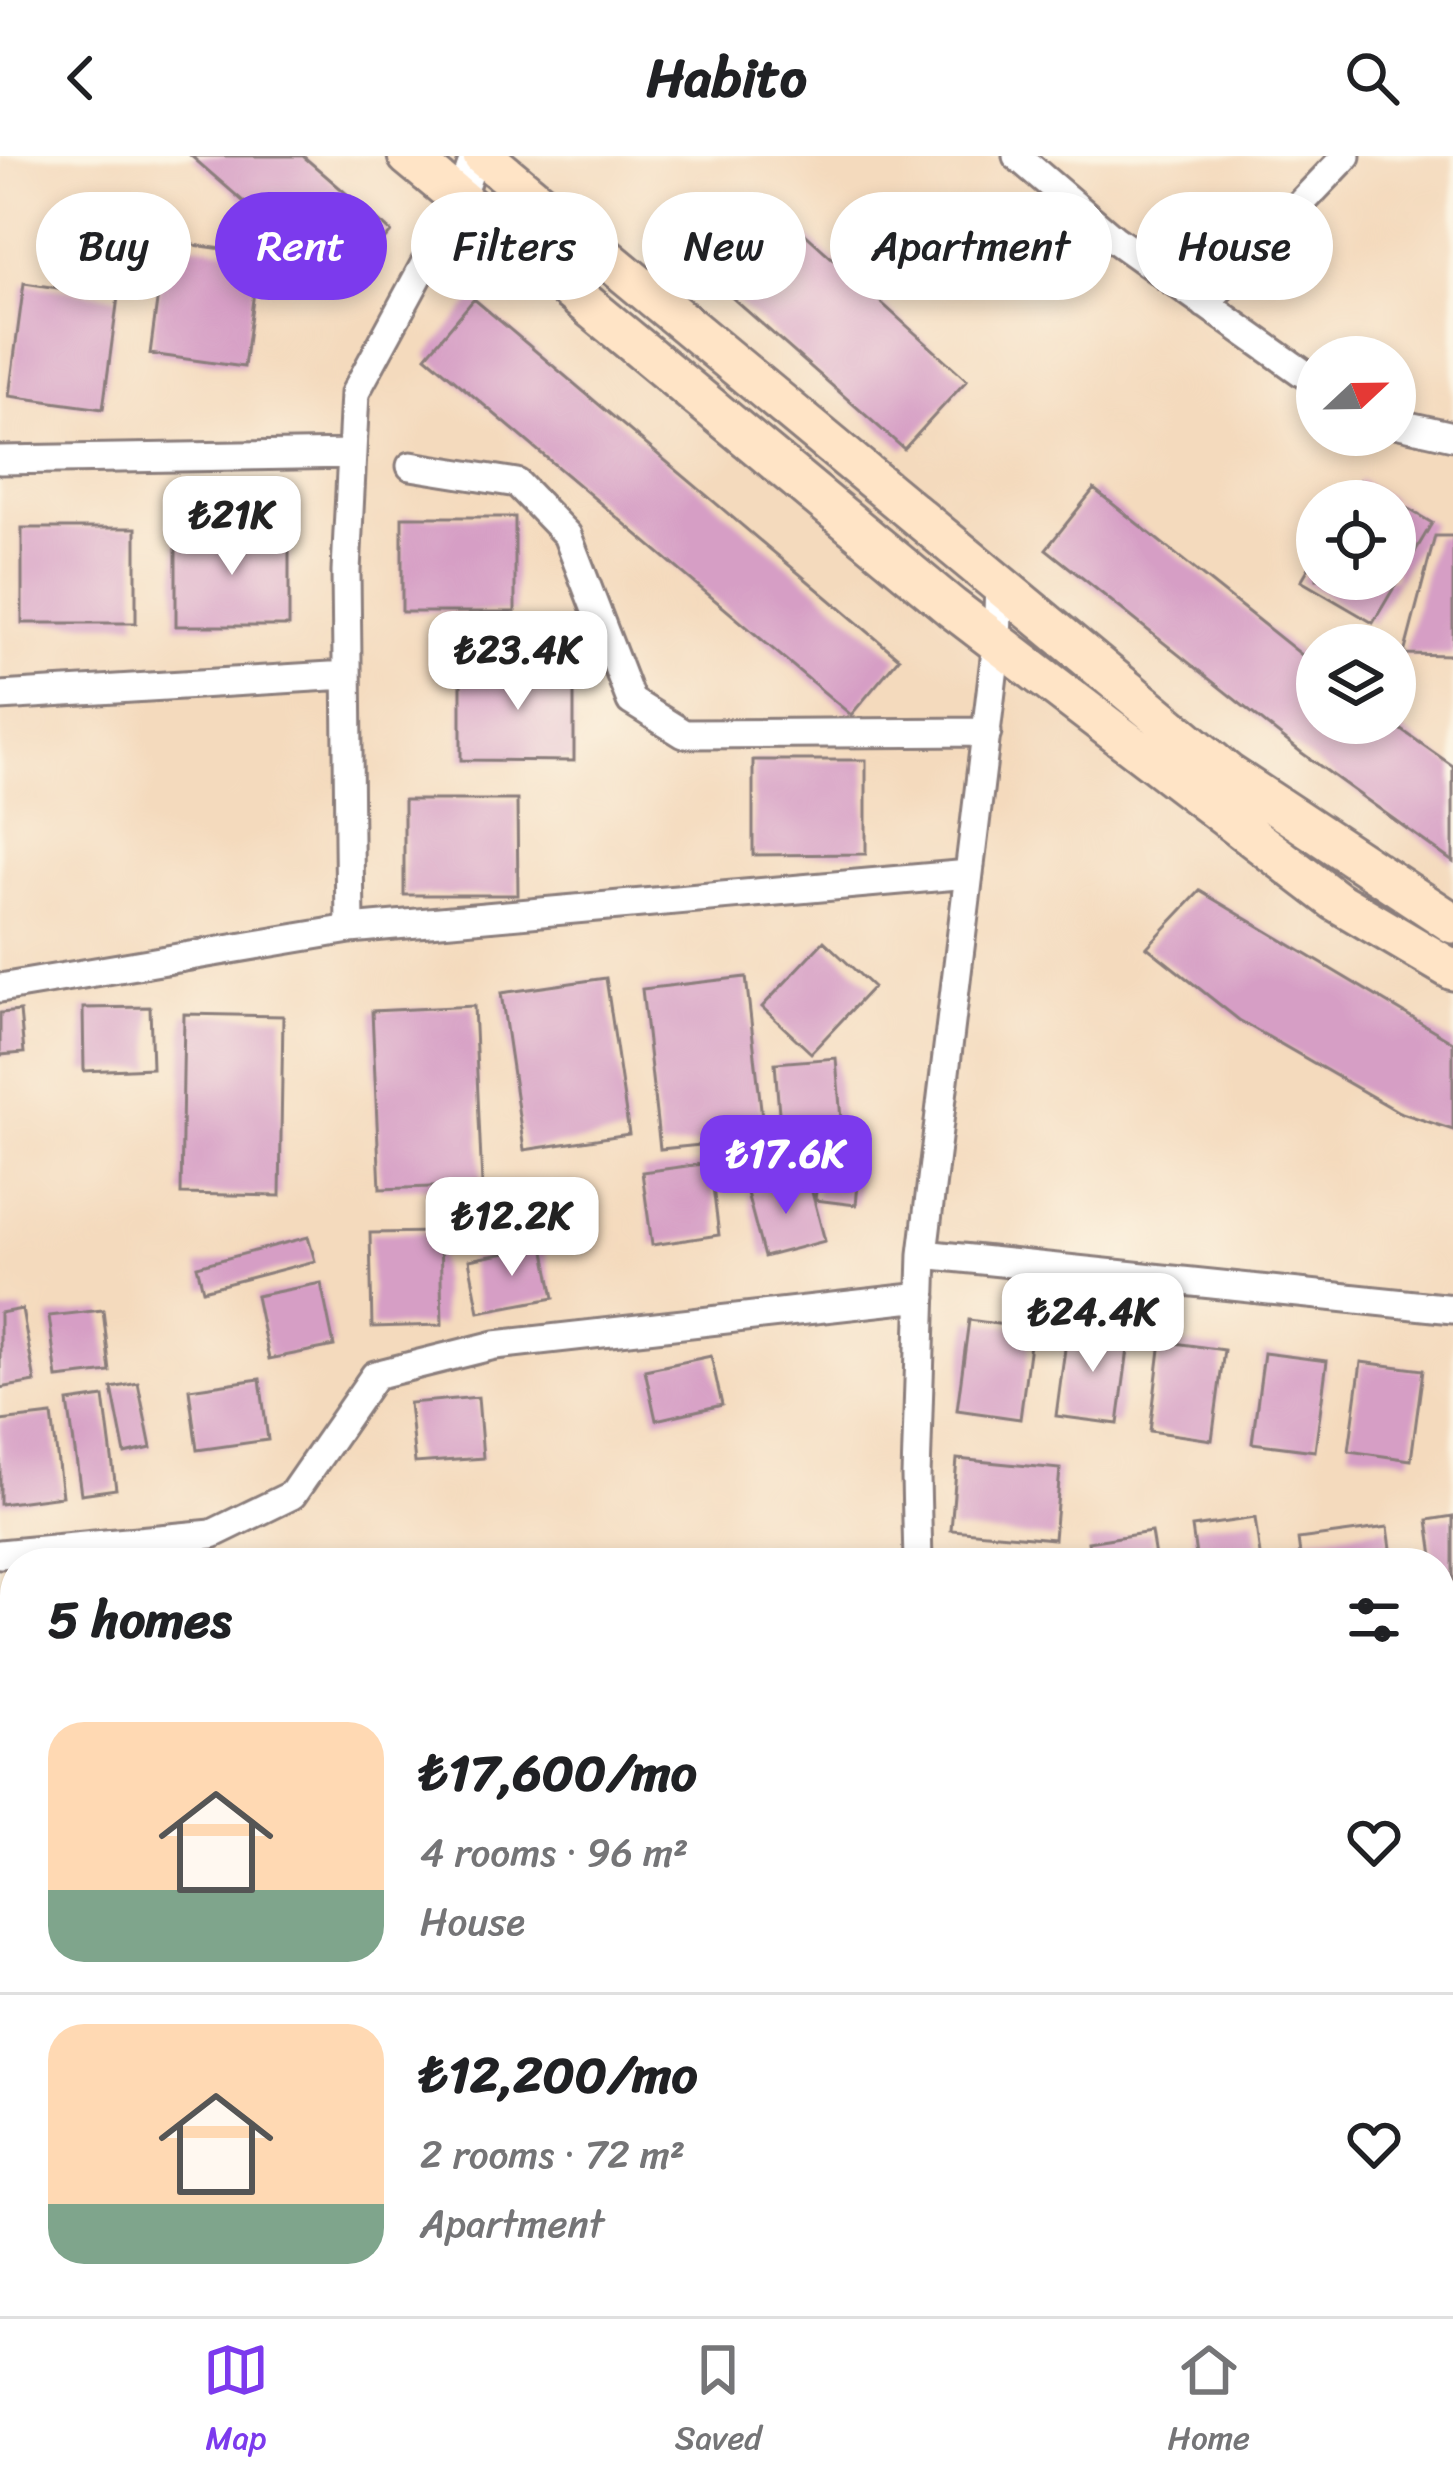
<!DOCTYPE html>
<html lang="en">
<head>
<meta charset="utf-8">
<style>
	:root { --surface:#fff; --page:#f2f2f2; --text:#202124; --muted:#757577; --line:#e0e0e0; --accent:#7c3aed }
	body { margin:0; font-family:Sriracha,sans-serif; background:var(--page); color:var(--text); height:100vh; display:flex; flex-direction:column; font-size:45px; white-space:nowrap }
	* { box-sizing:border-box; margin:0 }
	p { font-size:39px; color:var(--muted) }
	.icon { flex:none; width:66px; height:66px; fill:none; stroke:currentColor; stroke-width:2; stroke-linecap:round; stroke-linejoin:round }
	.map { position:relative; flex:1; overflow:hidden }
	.drawer { position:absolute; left:0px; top:1392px; width:1455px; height:768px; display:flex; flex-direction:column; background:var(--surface); border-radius:48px 48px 0 0; box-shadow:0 6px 18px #0003 }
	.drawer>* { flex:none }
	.guide { position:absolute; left:36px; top:36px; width:1383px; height:108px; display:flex; gap:24px }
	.needle { width:78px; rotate:68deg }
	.controls { position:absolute; left:1296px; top:180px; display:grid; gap:24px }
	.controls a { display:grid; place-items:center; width:120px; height:120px; border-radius:50%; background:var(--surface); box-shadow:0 6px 18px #0003; font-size:60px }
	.price { position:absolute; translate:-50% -102px; padding:0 27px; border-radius:24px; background:#fff; color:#222; font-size:39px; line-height:78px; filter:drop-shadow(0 3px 6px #0008) }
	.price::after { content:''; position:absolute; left:50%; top:72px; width:36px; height:27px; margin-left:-18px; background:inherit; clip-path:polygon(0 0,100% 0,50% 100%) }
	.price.on { background:var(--accent); color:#fff }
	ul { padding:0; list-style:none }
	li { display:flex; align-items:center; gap:36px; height:300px; padding:0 48px }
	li+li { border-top:3px solid var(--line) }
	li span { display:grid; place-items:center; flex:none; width:336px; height:240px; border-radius:36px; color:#555 }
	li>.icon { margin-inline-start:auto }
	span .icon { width:144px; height:144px; fill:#fffc; stroke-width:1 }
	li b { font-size:51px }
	h2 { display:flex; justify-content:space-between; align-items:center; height:144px; padding:0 48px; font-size:51px }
	.pill { padding:0 42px; border-radius:54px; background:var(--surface); box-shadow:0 6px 18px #0003; font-size:42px; line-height:108px }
	.pill.on { background:var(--accent); color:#fff }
	header { display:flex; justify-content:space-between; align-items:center; height:156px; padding:0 48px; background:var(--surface); font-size:54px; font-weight:800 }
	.tab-bar { display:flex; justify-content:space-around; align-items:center; height:168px; border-top:3px solid var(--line); background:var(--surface); font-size:33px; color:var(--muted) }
	.tab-bar a { display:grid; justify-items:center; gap:6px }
	.tab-bar .on { color:var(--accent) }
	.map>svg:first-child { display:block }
	.building { fill:#d69ec5 }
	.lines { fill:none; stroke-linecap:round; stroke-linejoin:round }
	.street-casing { stroke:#8b7e7c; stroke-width:33 }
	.secondary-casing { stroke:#8b7e7c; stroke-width:45 }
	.street { stroke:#fff; stroke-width:27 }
	.secondary { stroke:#ffe4c6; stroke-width:39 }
</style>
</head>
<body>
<header><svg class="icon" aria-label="back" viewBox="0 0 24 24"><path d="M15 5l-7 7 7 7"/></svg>Habito<svg class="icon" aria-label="search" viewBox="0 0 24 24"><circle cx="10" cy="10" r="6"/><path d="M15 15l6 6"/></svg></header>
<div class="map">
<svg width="1453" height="2160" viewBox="0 0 1453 2160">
	<rect width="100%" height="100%" fill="#fcf5e5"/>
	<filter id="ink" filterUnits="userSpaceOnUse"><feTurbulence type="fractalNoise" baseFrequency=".00833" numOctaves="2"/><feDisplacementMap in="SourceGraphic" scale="24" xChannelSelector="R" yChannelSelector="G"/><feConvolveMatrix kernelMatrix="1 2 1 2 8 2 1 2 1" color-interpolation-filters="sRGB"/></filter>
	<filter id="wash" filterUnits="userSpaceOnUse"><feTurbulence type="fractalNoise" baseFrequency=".004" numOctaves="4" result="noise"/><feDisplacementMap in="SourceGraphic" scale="48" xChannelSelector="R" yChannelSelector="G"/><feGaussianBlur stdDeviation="2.7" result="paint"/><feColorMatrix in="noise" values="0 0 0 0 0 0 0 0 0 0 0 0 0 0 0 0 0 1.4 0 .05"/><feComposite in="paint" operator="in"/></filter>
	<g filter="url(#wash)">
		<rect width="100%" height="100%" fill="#f4dabd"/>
		<g id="blocks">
			<path class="building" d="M191 0H303L391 76 343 132Z
				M772 48 967 224 904 293 704 117Z
				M165 85 259 98 244 211 150 198Z
				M24 127 118 141 103 253 9 240Z
				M474 143 899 502 851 559 426 200Z
				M1360 324 1432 367 1373 467 1301 425 1317 398V423H1395V345H1348Z
				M1094 333 1317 511V567H1392L1453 610V706L1302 597 1046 393Z
				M402 361H515V456H402Z
				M22 372H136V467H22Z
				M176 375H289V470H176Z
				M1435 380H1453V499L1404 498Z
				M461 510H574V605L461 604Z
				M753 604H866V698L753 699Z
				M404 644H517L518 739H404Z
				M1200 735 1453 886V974L1399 956 1239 864 1147 791Z
				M824 785 873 831 811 897 762 851Z
				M746 821 763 970 720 975 721 987 660 993 642 833Z
				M606 822 629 978 524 994 501 837Z
				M474 850 482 1029 380 1033 372 855Z
				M150 851 152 912 84 915 83 852Z
				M20 855 24 897 0 899V857Z
				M184 858 283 860 280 1040 181 1038Z
				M836 902 841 964 780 969 775 907Z
				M821 993 861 997 856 1049 815 1044Z
				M710 1007 719 1079 652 1089 642 1016Z
				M808 1021 825 1085 764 1101 747 1037Z
				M440 1076 442 1169 372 1171 370 1077Z
				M308 1081 315 1105 203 1134 197 1110Z
				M544 1090 554 1142 479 1156 469 1104Z
				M321 1127 334 1190 269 1203 256 1140Z
				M22 1153 35 1226 0 1232V1157Z
				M103 1154 110 1216 57 1222 49 1160Z
				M969 1164 1032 1173 1020 1263 957 1254Z
				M1068 1170 1130 1178 1118 1268 1056 1260Z
				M1161 1185 1224 1194 1212 1284 1150 1275Z
				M1264 1197 1327 1205 1315 1295 1252 1287Z
				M711 1200 722 1249 656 1264 645 1214Z
				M1361 1206 1423 1214 1411 1304 1349 1295Z
				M260 1223 268 1284 197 1294 189 1233Z
				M138 1227 151 1292 125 1298 112 1232Z
				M104 1241 116 1333 81 1338 68 1246Z
				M478 1241 483 1302 415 1307 409 1247Z
				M52 1259 62 1340 0 1348V1265Z
				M957 1303 1060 1313 1054 1383 951 1374Z
				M1453 1360V1424L1440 1426V1407H1434L1428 1364Z
				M1255 1362 1261 1407H1197L1192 1371Z
				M1388 1371 1393 1407H1301L1298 1383Z
				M1151 1376 1156 1407H1091L1088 1386Z
				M1440 1548 1453 1552V1813L1441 1852Z
				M1440 1929H1453V2135L1446 2160H1405L1356 2145H1440Z
				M253 2145 375 2148V2160H252Z
				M741 2145H793L794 2160H742Z
				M816 2145H865L866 2160H817Z
				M959 2145H1011L1012 2160H960Z
				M1095 2145H1145L1146 2160H1096Z
				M1173 2145H1221V2160H1173Z"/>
		</g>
	</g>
	<g filter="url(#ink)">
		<use href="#blocks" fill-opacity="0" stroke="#8b7e7c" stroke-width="3"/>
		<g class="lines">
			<defs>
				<path id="street" d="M1017 0 1114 83 1317 227
					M1205 148 1346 0
					M1395 267 1453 280
					M0 304 352 298
					M411 310 517 327 567 379 631 545 684 578 987 576
					M0 540 347 519
					M350 773 346 415 355 237 460 43 475 0
					M0 832 350 773 969 718
					M923 1098 1453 1153
					M0 1398 212 1378 292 1339 375 1219 495 1189 922 1141
					M918 1407 916 1321 923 1098 997 486 999 428
					M1440 1470 1453 1468
					M1440 1887H1453
					M420 2145 421 2160"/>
				<path id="secondary" d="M408 0 951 451 1336 745 1453 814
					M483 0 1228 618 1453 767"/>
			</defs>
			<use href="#street" class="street-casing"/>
			<use href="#secondary" class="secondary-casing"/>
			<use href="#street" class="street"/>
			<use href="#secondary" class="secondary"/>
		</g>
	</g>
</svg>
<div class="controls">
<a><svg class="needle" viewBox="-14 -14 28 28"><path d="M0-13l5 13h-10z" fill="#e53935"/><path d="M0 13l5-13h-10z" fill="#757577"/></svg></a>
<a><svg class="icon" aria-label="locate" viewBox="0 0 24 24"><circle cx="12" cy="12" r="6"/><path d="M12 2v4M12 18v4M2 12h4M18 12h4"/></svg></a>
<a><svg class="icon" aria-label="layers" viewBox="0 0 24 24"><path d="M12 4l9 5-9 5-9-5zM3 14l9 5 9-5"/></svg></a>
</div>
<b class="price" style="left:232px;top:422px">₺21K</b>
<b class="price" style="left:518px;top:557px">₺23.4K</b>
<b class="price on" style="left:786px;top:1061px">₺17.6K</b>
<b class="price" style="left:512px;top:1123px">₺12.2K</b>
<b class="price" style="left:1093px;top:1219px">₺24.4K</b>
<div class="guide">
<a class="pill">Buy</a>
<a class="pill on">Rent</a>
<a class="pill">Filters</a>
<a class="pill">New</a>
<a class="pill">Apartment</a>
<a class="pill">House</a>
</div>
<section class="drawer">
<h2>5 homes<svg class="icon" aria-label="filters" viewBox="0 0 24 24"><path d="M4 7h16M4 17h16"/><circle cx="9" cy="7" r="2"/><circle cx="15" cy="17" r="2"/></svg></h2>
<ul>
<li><span style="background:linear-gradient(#ffd9b3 70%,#7fa58c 0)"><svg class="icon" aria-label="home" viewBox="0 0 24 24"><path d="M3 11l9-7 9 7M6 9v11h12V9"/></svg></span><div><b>₺17,600/mo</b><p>4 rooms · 96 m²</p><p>House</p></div><svg class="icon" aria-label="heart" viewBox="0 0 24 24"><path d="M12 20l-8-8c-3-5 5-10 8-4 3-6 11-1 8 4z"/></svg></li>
<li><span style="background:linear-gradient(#ffd9b3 75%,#7fa58c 0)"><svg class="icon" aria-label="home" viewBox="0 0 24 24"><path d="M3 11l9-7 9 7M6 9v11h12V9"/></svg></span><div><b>₺12,200/mo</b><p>2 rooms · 72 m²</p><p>Apartment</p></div><svg class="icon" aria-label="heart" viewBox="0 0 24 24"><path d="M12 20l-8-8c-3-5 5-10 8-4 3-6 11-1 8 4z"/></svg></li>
</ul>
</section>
</div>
<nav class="tab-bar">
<a class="on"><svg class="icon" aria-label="map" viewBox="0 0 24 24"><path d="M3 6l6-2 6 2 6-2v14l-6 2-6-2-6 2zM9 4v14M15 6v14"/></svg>Map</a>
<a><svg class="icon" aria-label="saved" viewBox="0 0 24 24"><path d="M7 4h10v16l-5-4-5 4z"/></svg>Saved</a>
<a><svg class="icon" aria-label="home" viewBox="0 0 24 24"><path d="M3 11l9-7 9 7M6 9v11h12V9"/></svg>Home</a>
</nav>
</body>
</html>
